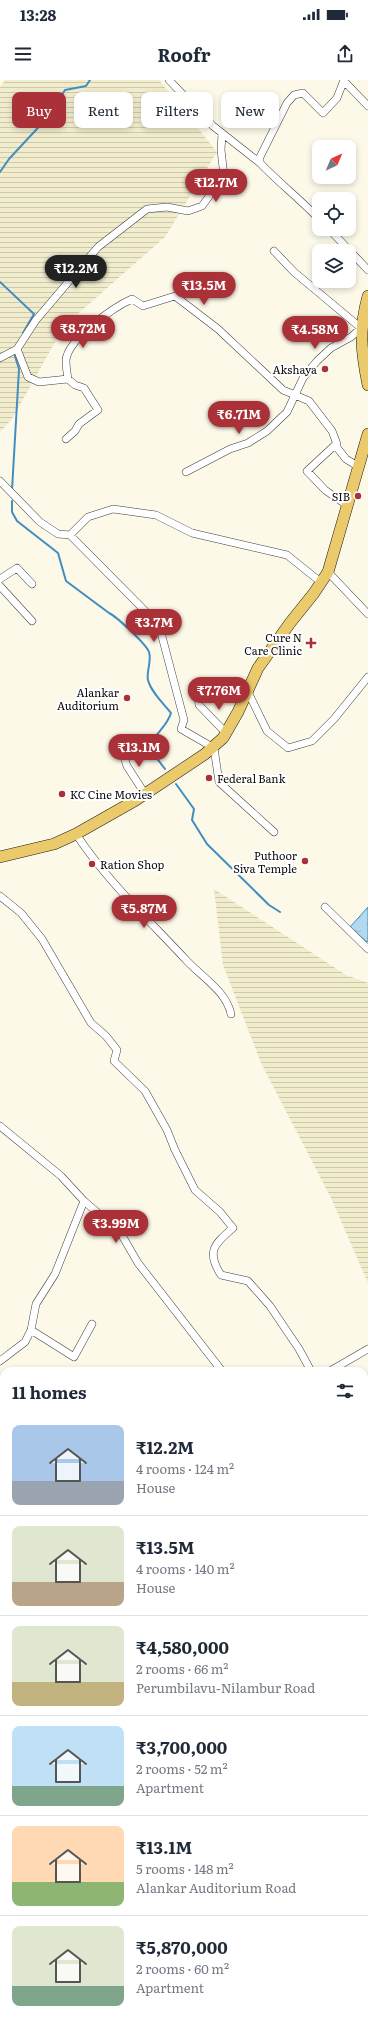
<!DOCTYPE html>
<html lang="en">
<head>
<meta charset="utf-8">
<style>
	:root { --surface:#fff; --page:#f6f6f7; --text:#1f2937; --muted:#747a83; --line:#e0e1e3; --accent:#ab3138 }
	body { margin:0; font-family:Literata,serif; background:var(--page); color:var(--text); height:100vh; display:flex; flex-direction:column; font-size:15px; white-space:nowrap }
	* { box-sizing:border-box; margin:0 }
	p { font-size:13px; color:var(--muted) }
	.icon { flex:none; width:22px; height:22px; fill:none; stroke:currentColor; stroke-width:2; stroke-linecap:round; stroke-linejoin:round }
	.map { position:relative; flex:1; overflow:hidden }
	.sheet { position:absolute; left:0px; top:1287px; width:368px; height:656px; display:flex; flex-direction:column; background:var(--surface); border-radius:12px 12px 0 0; box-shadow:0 2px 6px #0003 }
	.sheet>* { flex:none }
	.guide { position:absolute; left:12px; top:12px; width:344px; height:36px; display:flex; gap:8px }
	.needle { width:26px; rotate:44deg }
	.tools { position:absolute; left:312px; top:60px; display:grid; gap:8px }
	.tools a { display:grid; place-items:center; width:44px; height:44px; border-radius:8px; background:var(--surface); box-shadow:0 2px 6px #0003; font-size:20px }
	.price { position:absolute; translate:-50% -34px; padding:0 9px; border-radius:14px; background:var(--accent); color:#fff; font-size:13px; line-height:26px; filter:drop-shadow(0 1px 2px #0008) }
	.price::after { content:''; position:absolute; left:50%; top:24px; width:12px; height:9px; margin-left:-6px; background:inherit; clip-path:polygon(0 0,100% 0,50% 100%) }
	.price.active { background:#222; color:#fff }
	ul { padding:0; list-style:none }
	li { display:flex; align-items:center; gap:12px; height:100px; padding:0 12px }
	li+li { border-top:1px solid var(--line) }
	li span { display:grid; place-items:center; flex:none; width:112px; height:80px; border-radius:8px; color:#555 }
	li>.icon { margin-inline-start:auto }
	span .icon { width:48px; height:48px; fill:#fffc; stroke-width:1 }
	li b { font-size:17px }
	h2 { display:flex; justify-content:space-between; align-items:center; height:48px; padding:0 12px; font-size:17px }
	.pill { padding:0 14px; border-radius:8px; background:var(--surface); box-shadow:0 2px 6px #0003; font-size:14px; line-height:36px }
	.pill.active { background:var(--accent); color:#fff }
	.status { display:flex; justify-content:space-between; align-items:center; height:28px; padding:0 20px; background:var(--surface); direction:ltr }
	.status svg { height:11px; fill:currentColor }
	header { display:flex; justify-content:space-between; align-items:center; height:52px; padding:0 12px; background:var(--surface); font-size:18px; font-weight:700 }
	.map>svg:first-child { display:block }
	.farmland { fill:url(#farmland-rules) }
	.water { fill:url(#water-ripples); stroke:#418ebf }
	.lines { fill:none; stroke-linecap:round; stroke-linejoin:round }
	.stream { stroke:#418ebf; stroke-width:2 }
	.street-casing { stroke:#3d3d3d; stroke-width:8 }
	.primary-casing { stroke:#1b1b1b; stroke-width:12 }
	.street { stroke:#fff; stroke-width:7 }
	.primary { stroke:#ebca6b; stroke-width:11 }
	.poi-dot { fill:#ab3138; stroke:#fff; stroke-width:1.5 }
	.labels { text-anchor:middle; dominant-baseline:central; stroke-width:4; stroke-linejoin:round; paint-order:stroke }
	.poi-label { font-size:11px; fill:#0a0a0a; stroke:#fff; text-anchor:end }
</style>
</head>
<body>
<div class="status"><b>13:28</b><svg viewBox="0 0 49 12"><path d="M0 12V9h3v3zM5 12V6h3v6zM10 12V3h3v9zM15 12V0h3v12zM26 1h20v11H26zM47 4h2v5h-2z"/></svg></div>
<header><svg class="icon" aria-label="menu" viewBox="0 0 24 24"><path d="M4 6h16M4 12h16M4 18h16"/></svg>Roofr<svg class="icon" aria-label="share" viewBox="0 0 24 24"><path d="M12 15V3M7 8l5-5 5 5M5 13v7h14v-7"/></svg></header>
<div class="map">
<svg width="368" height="1943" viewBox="0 0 368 1943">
	<defs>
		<pattern id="farmland-rules" width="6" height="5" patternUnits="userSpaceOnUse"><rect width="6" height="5" fill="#f0eccc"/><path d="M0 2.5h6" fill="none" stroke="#ccc9ae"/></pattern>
		<pattern id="water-ripples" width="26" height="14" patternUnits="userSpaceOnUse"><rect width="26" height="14" fill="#b3d9ef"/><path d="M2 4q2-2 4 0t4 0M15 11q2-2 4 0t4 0" fill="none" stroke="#99b9cc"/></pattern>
	</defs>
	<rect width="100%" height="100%" fill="#fdf9e9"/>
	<path class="farmland" d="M5 0H159L217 72 165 157 64 246 12 339 0 352V7Z
		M214 809 346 895 368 903V1203L331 1118 261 983 223 885Z
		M168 1939H256L257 1943H170Z"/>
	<path class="water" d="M368 827V861L367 862 350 847Z"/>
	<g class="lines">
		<path class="stream" d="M0 92 9 79 47 38 65 10 86 6 90 0
			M0 202 34 234 23 253
			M12 410 19 289 15 276
			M12 421V432L17 441 58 473 66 501 109 533C117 537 146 564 149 572 152 582 146 591 148 600 151 612 163 623 171 633 167 647 153 655 149 668L165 689
			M176 704 194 729 192 740 207 764 269 825 280 832"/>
		<defs>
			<path id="street" d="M169 0 213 46 260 83
				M344 1 368 26
				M319 139C300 119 279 103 260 83V77L287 23 294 15 303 13 323 33 337 18 344 0
				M329 149 368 190
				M17 269 28 297 39 302 68 299 75 305 84 308 98 330 79 344 75 351 66 359
				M0 278 17 269 36 240 98 167 147 129 167 127 188 131 202 126 224 96 221 70 222 54
				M68 299C67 293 66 286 66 280 68 259 114 227 132 219L143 226 175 216 218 249 283 310 309 321 332 351 337 364 335 365 346 379 359 387
				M335 365 307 391 325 410 348 426
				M186 392 230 369 248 363 267 351 287 332 303 298 317 281 331 268 351 257 361 248 294 192 274 171
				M0 401 40 442 58 454 70 455 88 437 113 429 156 435 192 453 287 475 322 503
				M70 455 159 545 184 640 181 649 214 668 219 702 274 752
				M328 492 368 534
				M0 499 17 488 32 504
				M0 506 32 541
				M247 610 267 651 288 668 312 661 334 639 368 597
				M198 615 199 625 226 653
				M129 663 125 680 127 686 145 714
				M76 754C107 801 149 840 187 881 202 897 226 911 231 934
				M0 816 21 833 42 859 91 943 106 956 117 970 114 981 145 1011 167 1050 175 1070 195 1110 220 1132 233 1148C214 1164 206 1172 221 1195L248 1201 270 1226 299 1269 311 1291
				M325 827 368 869
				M0 1046 61 1096 84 1121 120 1152 138 1183 222 1291
				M84 1121 55 1194 36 1224 31 1250 74 1277 92 1244
				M0 1281 25 1262 31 1250
				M330 1291 368 1269
				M0 1329 4 1333
				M0 1357 4 1352
				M0 1438 4 1434
				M106 1939V1943"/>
			<path id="primary" d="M368 216C359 249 361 271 368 305
				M0 777 54 764 76 754 136 720 205 674 223 658 238 632 258 588 290 543 314 513 328 492 368 354"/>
		</defs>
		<use href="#street" class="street-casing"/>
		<use href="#primary" class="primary-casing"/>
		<use href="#street" class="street"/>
		<use href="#primary" class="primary"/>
	</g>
	<g class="poi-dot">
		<circle cx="325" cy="289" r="4"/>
		<circle cx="358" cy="416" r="4"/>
		<path d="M309 557h4v4h4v4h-4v4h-4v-4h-4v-4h4z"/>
		<circle cx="127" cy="618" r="4"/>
		<circle cx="209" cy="698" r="4"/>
		<circle cx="62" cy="714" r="4"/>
		<circle cx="305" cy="781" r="4"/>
		<circle cx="92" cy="784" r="4"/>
	</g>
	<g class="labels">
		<g class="poi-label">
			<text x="317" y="289">Akshaya</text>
			<text x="350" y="416">SIB</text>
			<text x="302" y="557">Cure N<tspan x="302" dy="13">Care Clinic</tspan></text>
			<text x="119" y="612">Alankar<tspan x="119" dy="13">Auditorium</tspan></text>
			<text x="217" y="698" text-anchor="start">Federal Bank</text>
			<text x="70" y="714" text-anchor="start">KC Cine Movies</text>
			<text x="297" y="775">Puthoor<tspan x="297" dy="13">Siva Temple</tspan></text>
			<text x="100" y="784" text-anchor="start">Ration Shop</text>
		</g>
	</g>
</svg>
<div class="tools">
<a><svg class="needle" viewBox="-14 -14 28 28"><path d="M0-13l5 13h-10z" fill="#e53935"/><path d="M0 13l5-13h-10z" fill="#747a83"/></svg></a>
<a><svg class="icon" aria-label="locate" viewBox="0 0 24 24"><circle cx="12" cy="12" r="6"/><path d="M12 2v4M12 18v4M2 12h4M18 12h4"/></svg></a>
<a><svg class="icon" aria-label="layers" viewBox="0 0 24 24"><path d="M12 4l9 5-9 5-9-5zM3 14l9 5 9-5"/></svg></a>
</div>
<b class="price" style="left:216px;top:123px">₹12.7M</b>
<b class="price active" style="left:76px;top:209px">₹12.2M</b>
<b class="price" style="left:204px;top:226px">₹13.5M</b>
<b class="price" style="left:83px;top:269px">₹8.72M</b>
<b class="price" style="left:315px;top:270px">₹4.58M</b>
<b class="price" style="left:239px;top:355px">₹6.71M</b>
<b class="price" style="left:154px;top:563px">₹3.7M</b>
<b class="price" style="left:219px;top:631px">₹7.76M</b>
<b class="price" style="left:139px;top:688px">₹13.1M</b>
<b class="price" style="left:144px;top:849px">₹5.87M</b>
<b class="price" style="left:116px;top:1164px">₹3.99M</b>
<div class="guide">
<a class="pill active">Buy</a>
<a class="pill">Rent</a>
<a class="pill">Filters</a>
<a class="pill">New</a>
</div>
<section class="sheet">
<h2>11 homes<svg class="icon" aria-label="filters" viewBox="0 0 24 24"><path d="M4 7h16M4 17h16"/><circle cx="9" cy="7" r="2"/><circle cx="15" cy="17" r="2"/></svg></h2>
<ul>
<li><span style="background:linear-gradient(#a9c7e8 70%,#9aa5b1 0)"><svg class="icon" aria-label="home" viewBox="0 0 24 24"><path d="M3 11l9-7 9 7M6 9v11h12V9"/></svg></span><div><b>₹12.2M</b><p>4 rooms · 124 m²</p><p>House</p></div></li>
<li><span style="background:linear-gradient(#dfe7d0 70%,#b9a48a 0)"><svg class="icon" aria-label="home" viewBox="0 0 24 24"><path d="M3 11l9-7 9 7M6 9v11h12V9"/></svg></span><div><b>₹13.5M</b><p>4 rooms · 140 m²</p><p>House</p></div></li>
<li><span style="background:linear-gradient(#dfe7d0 70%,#c2b280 0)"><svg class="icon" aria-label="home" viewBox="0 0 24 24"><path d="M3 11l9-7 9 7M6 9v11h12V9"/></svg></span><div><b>₹4,580,000</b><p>2 rooms · 66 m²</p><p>Perumbilavu-Nilambur Road</p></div></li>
<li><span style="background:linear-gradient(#bfe0f5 75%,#7fa58c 0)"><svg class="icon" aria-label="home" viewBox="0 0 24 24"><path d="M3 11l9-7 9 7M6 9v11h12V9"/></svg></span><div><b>₹3,700,000</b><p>2 rooms · 52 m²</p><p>Apartment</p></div></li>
<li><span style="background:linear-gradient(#ffd9b3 70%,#8fb573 0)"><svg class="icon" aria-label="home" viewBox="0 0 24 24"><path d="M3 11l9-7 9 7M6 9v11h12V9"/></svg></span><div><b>₹13.1M</b><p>5 rooms · 148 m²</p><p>Alankar Auditorium Road</p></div></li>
<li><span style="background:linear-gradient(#dfe7d0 75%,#7fa58c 0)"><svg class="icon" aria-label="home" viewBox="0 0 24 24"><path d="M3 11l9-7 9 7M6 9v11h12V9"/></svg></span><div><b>₹5,870,000</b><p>2 rooms · 60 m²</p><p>Apartment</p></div></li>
</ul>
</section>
</div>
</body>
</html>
